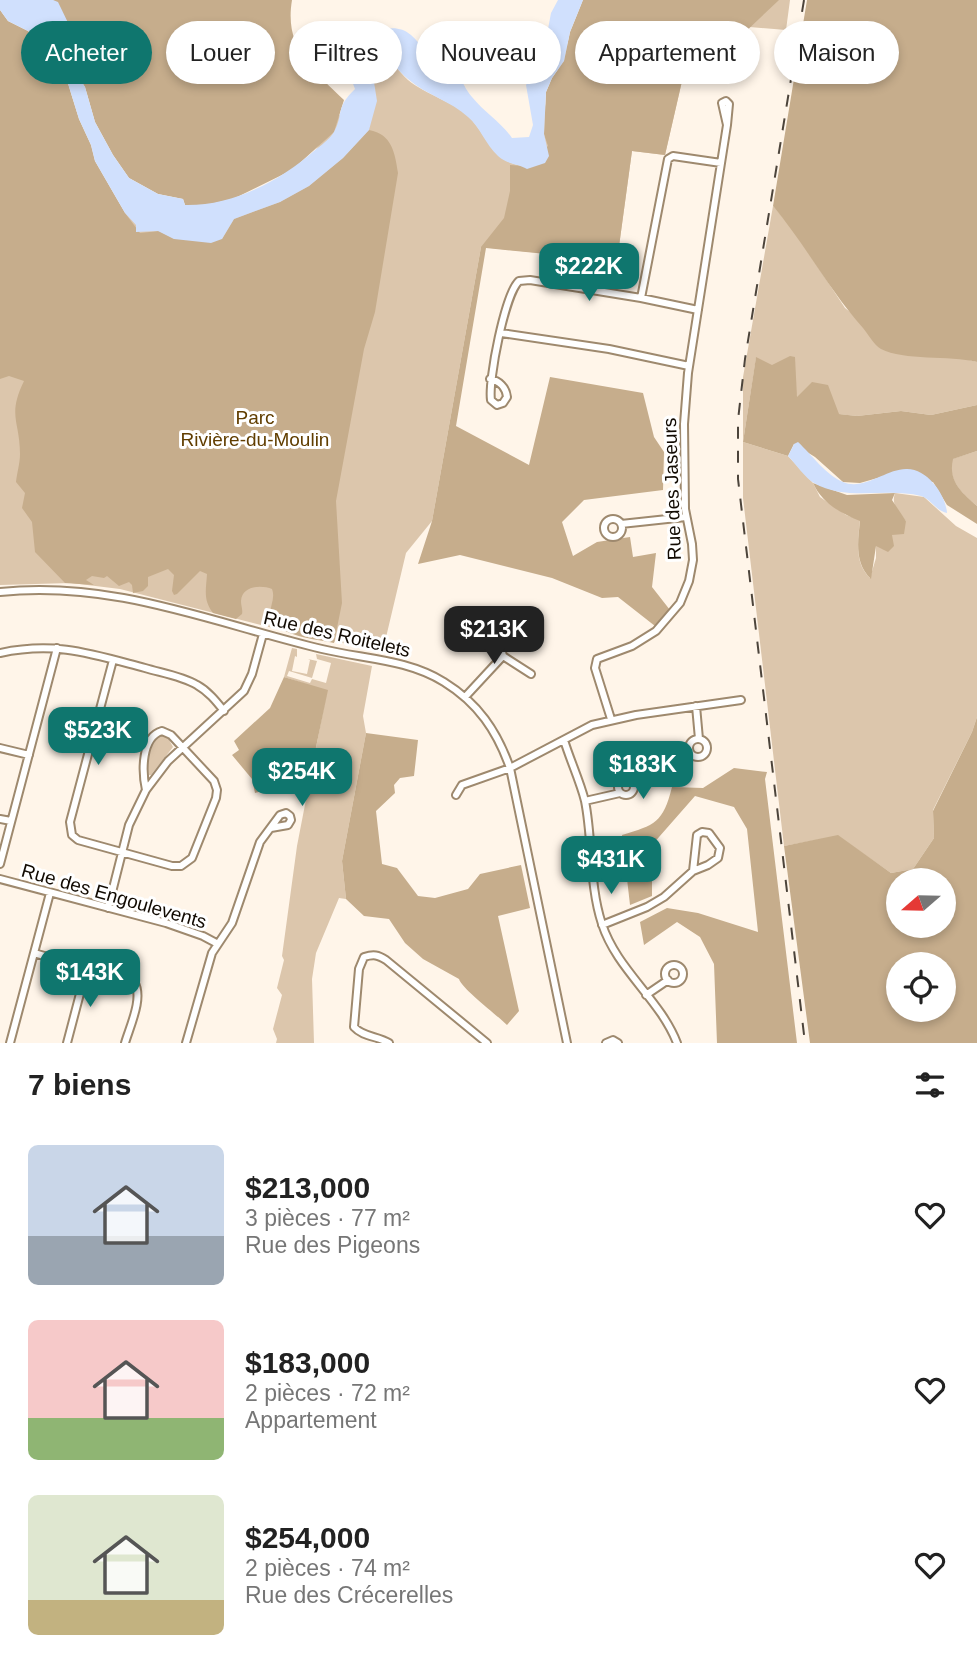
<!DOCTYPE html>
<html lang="fr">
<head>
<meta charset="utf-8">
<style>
	:root { --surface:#fff; --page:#f6f6f6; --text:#222; --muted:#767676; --accent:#0f766e }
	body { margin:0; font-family:Arial,sans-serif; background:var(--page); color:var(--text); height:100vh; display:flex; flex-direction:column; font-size:26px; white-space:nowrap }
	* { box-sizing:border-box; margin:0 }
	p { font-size:23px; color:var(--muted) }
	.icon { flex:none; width:38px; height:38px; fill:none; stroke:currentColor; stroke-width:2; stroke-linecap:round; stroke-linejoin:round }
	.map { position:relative; height:1043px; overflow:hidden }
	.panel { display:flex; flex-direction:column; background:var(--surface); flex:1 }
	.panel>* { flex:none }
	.top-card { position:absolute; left:21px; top:21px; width:936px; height:63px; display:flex; gap:14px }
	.needle { width:46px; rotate:250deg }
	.fabs { position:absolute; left:886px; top:868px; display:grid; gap:14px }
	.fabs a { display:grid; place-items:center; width:70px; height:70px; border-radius:50%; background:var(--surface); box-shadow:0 4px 10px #0003; font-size:35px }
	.price { position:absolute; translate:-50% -60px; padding:0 16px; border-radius:14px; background:var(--accent); color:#fff; font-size:23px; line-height:46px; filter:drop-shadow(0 2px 4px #0008) }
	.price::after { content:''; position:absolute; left:50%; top:42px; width:21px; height:16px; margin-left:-10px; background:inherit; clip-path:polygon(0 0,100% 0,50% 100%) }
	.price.selected { background:#222; color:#fff }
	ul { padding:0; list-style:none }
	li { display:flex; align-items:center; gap:21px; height:175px; padding:0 28px }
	li span { display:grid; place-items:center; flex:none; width:196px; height:140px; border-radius:10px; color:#555 }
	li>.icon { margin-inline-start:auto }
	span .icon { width:84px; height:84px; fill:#fffc; stroke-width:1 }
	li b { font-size:30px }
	h2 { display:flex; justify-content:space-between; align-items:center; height:84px; padding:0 28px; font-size:30px }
	.chip { padding:0 24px; border-radius:32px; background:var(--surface); box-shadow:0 4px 10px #0003; font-size:24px; line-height:63px }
	.chip.selected { background:var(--accent); color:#fff }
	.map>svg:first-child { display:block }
	.green { fill:#dcc6ac }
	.forest { fill:#c6ad8c; fill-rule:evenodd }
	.water { fill:#d0e0fd }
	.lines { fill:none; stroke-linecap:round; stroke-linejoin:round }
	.minor-casing { stroke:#9e896e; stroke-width:10 }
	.minor { stroke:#fff; stroke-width:6 }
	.rail { stroke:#4c443b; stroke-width:2; stroke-dasharray:12 12; stroke-linecap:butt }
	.labels { text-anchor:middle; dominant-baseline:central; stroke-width:6; stroke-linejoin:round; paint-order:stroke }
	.park-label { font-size:19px; fill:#613e01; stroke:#fff }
	.street-label { font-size:19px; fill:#110a02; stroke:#fff }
</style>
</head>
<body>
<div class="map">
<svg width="977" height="1043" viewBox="0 0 977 1043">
	<rect width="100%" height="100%" fill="#fff5e9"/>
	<path class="green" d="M583 0H790L786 30 738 26 734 60 688 55 665 155 632 151 617 261 481 247 432 521 406 553 383 650 308 637 120 589 71 583 0 585V10L125 213 280 202 371 69 373 59 379 56C393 60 398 71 408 80 426 95 453 101 469 117 489 137 491 162 524 166Z
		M773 206 792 228 845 308 905 355 958 357 977 362V405L931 415 901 411 857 416 838 414 797 398C795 379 773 365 756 358L743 442 788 456 813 483 820 497 846 515 860 520C858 541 854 563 870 578L876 558V545L892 535 906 521C898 511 891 505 895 493L924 497 956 526 977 538V717L972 732 933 810 934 838 913 869 891 873 838 836 784 846 743 498V377Z
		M977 451V506C961 492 948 481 952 459Z
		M292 648 297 649V657L295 656 292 671 307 674 310 660 308 659 317 661 312 678 289 671 287 676 310 683 312 679 326 683 331 663 317 659 316 654 372 666 363 716 366 733 342 861 346 899 339 898 316 953 312 979 314 1043H276L277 1039 273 1029 282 995 277 988 284 960 282 956 297 846 327 691 284 677Z
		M160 735 168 738 173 747 151 775H149C146 763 149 742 160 735Z"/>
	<path class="forest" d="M53 0H292C284 48 312 69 344 100L334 132 292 170 233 199 202 206 185 205 183 199 158 194 129 178 113 155 95 122 85 87 70 64 73 48Z
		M583 0H779L741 36 724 59 688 55 665 155 632 151 617 261 486 248 456 426 529 465 550 377 643 393 654 437 664 452 663 490 584 500 562 522 573 556 597 542 630 537 633 557 656 553 652 587 670 610 655 626 618 597 602 598 552 578 460 555 418 564 432 521 481 247 504 218 510 191V165L524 166 548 146 544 134 546 92 552 78 564 61 570 32Z
		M807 0H977V362C949 355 904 361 881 349 874 345 868 334 863 328 829 290 805 244 773 206Z
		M0 10 8 21 28 31 54 49 61 61 79 119 91 145 95 161 125 213 140 233 159 231 174 239H222L234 219 280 202 309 186 343 158 369 130C392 134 395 153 398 173L375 312 364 349 336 501 342 603 334 643C316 639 279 637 271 617 268 608 276 600 272 589 262 585 242 585 241 601 241 606 243 610 242 614L236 619 213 613C203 600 206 590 207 574L200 571 177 594 174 595 172 591 174 575 168 569 148 577V586L143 591 133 593 132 585 129 582 119 586 107 576 104 578 92 576 86 580 94 585 65 583 35 552 32 522 22 508 25 493 16 482C17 473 20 463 20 454 20 421 7 416 24 381L9 376 0 379Z
		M790 356 795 357 797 397 812 382 828 385 839 414 857 416 901 411 931 415 977 405V451L953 459C948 481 961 492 977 506V524L947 505 933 482 881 477 860 483 843 482 815 457 794 444 788 456 743 442 756 357 772 365Z
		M813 483 847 495 895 493 892 500 906 521 904 534 892 535 894 546 888 552 876 546 871 579C854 563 858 541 860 521 840 513 822 503 813 483Z
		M284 677 328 690 306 795C305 792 305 787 303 783 296 770 271 761 262 776L266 790 255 793 252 779 232 755 239 750 234 741 270 708Z
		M977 717V1043H810L784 846 838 835 891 873 913 869 934 838 933 811 972 732ZM898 880H943V926H898ZM898 964H943V1010H898Z
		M366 733 418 740 414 776 400 778 394 785 395 793 376 811 382 864 397 868 418 896 435 898 468 889 480 874 521 865 530 908 498 916 519 1011 507 1025C497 1015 462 989 459 979L423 959 405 943 389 919 364 916 346 899 342 861Z
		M734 768 767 772 765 779 797 1043H717L714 964 700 937 677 922 644 945 640 922 667 908 698 913 758 932 747 829 734 807 695 796 652 845V896L630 905 622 835C655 825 663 823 672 787L703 788Z"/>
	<path class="water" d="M0 0H53L58 2 72 31 70 64 85 87 95 122 113 155 129 178 158 194 183 199 185 205C232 206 280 181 314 151 320 146 330 139 334 132 344 113 335 108 355 89L350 76 349 55C360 36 392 18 411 35 417 40 421 47 427 52 435 53 435 55 441 59 464 73 458 80 472 97 484 112 501 122 512 138L529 137 533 125 526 85 542 61 551 13 558 0H583L570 32 564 61 552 78 546 92 544 134 549 156 545 163 527 169C517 163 508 165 498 156 486 145 480 127 468 117 451 101 426 95 408 79 398 71 392 60 379 56L371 63 377 101 369 130 343 158 309 186 280 202 234 219 222 239 211 243 174 239 158 231 136 232V225L125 213 95 161 91 145 79 119 61 61 54 49 28 31 8 21 0 10Z
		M798 442C811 454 826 475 843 482 864 491 886 469 906 469 927 468 946 495 947 513 936 511 931 499 921 496 885 487 847 502 814 483 805 478 796 464 788 456L794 444Z"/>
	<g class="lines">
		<defs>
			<path id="minor" d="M641 298 668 159 673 156 721 163
				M501 333 609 349 689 366
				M490 379C499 381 506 387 507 397L503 403 497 405 491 400C488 380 505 294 519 281L530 280 641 298 698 310
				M604 528a9 9 0 1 1 18 0a9 9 0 1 1-18 0Z
				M621 524 686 517
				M0 592C115 580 213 623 322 649 363 659 407 659 444 682 478 703 497 731 510 768L567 1043
				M497 630 488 627 487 620 495 614 500 617 497 630 503 656 531 674
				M0 653C56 641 92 654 145 668 162 673 182 676 197 685 208 691 216 701 224 711
				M113 660 70 822 72 835 78 840 172 866H181L192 858 216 798 217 790 214 781 171 735 162 731C141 737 142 772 146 790
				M465 697 503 656
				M696 706 699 739
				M611 719 595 668 597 659 632 646 656 631 680 603 689 581 693 560 692 544 685 509 684 424 688 373 727 125 729 104 726 101 722 103 727 125
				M689 748a9 9 0 1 1 18 0a9 9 0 1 1-18 0Z
				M564 740C570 760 580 781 585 801 593 841 589 885 602 924 617 970 660 999 677 1043
				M0 748 29 755
				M618 787a8 8 0 1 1 16 0a8 8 0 1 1-16 0Z
				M456 795 462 785 510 768 592 725 636 715 741 700
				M585 801 620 793
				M0 819 11 821
				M0 864 57 648
				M0 879 166 923 203 936 218 944
				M108 908 129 825 146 790 168 761 244 691 252 674 263 634
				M602 925 647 907 664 897 693 871 708 865 718 858 720 848 709 833 702 832 697 835 693 871
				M34 953 134 982C144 997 130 1026 125 1043
				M665 974a9 9 0 1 1 18 0a9 9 0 1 1-18 0Z
				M646 995 668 980
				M10 1043 50 893
				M67 1043 87 967
				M186 1043 212 953 232 923 260 842 280 815 286 813 290 816 291 820 288 825 271 828
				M389 1043C378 1036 363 1037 354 1027L359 969 364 957C374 954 378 955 386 960L487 1043
				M606 1043 613 1040 618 1043"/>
		</defs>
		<use href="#minor" class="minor-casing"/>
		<use href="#minor" class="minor"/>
		<path class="rail" d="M804 0 745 359 738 420V479L805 1043"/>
	</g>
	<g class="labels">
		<g class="park-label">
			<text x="255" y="417">Parc<tspan x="255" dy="22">Rivière-du-Moulin</tspan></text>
		</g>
		<g class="street-label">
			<text transform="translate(672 489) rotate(-92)">Rue des Jaseurs</text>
			<text transform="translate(337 634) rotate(13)">Rue des Roitelets</text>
			<text transform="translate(114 896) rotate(16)">Rue des Engoulevents</text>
		</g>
	</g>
</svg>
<div class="fabs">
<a><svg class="needle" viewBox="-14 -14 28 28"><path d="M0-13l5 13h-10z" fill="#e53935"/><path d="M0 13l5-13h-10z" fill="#767676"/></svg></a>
<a><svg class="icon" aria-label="locate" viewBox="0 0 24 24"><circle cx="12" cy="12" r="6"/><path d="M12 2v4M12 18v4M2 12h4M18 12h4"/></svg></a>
</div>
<b class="price" style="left:589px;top:303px">$222K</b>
<b class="price selected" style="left:494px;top:666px">$213K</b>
<b class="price" style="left:98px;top:767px">$523K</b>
<b class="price" style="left:643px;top:801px">$183K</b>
<b class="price" style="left:302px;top:808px">$254K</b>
<b class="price" style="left:611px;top:896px">$431K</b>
<b class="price" style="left:90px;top:1009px">$143K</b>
<div class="top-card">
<a class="chip selected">Acheter</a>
<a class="chip">Louer</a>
<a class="chip">Filtres</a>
<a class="chip">Nouveau</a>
<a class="chip">Appartement</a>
<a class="chip">Maison</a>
</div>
</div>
<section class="panel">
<h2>7 biens<svg class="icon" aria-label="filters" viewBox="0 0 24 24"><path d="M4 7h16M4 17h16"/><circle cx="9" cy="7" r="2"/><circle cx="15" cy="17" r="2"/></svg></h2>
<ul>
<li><span style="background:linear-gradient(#c9d6e8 65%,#9aa5b1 0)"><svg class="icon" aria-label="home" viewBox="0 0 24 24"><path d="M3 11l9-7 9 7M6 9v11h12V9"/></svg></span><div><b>$213,000</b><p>3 pièces · 77 m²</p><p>Rue des Pigeons</p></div><svg class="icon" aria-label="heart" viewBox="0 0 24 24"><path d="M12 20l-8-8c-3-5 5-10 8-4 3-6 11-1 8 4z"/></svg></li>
<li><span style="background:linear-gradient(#f6c9c9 70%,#8fb573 0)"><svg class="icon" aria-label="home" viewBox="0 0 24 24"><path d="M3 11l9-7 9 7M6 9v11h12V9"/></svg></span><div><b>$183,000</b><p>2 pièces · 72 m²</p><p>Appartement</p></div><svg class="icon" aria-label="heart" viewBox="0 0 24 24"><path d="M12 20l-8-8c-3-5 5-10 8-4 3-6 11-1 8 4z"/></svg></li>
<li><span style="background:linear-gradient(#dfe7d0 75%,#c2b280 0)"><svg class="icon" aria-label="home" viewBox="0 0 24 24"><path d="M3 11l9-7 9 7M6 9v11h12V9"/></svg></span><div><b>$254,000</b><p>2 pièces · 74 m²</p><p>Rue des Crécerelles</p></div><svg class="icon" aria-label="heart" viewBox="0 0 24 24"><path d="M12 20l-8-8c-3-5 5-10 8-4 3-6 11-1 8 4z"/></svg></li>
</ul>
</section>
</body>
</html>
